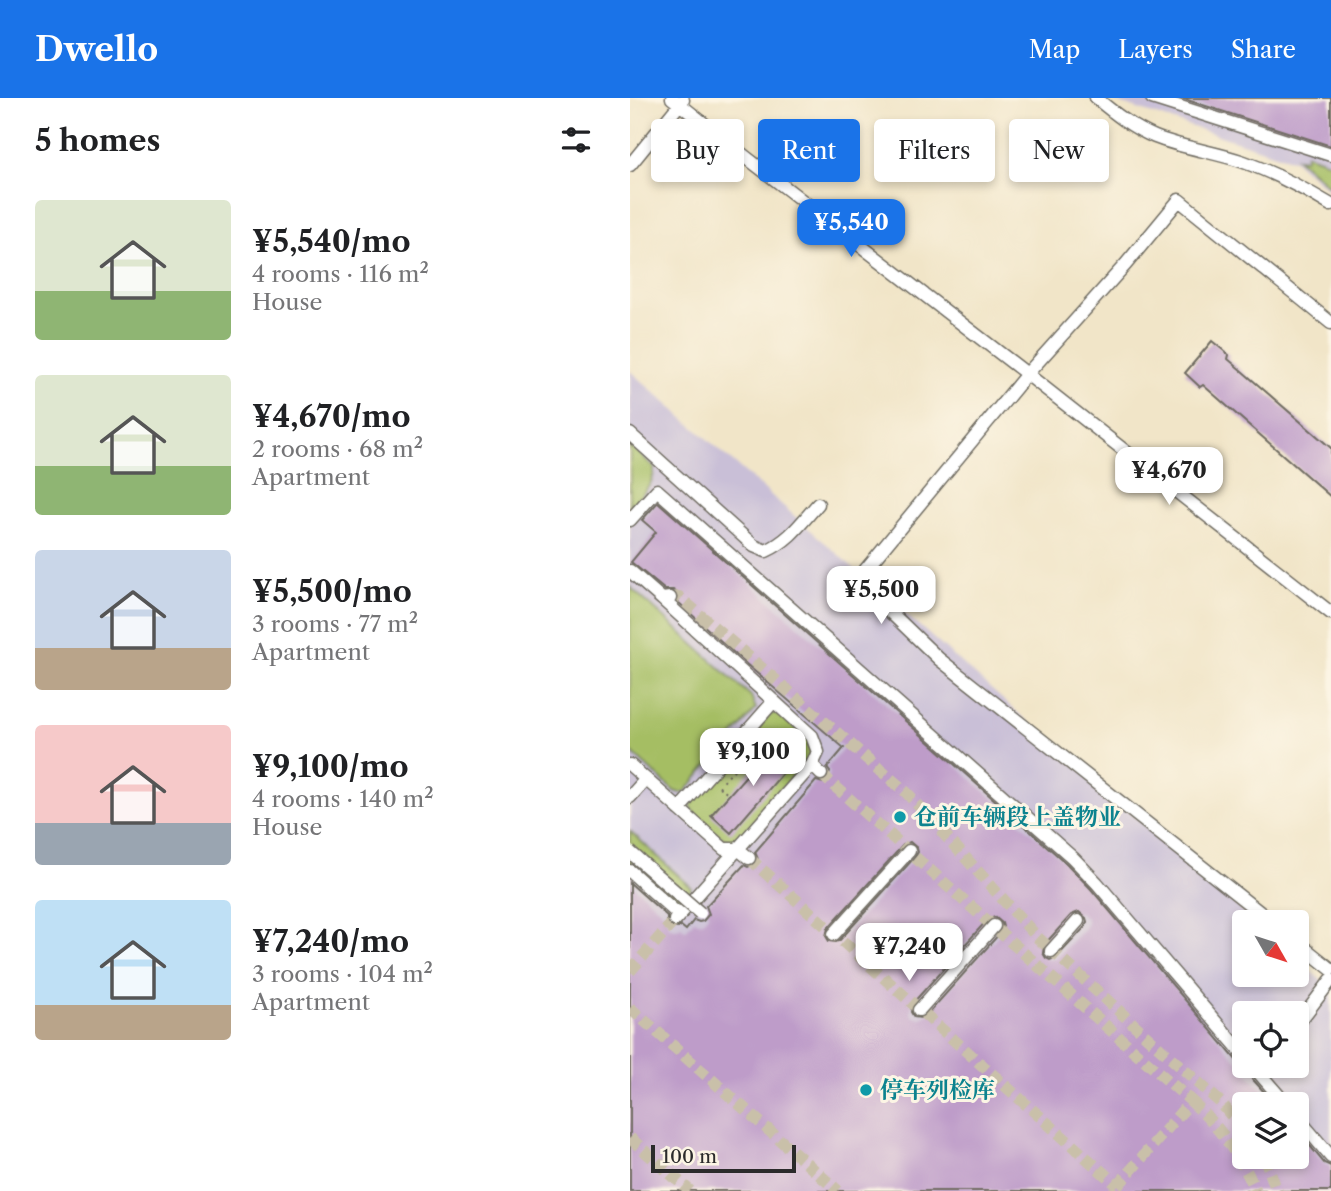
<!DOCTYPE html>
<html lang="en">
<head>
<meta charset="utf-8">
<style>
	:root { --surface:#fff; --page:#f6f6f6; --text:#202124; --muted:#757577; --accent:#1a73e8 }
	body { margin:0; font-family:"Libre Caslon Text","Noto Serif SC",serif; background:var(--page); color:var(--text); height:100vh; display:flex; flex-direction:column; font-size:26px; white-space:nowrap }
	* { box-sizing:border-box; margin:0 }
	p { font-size:23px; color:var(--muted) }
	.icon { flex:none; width:38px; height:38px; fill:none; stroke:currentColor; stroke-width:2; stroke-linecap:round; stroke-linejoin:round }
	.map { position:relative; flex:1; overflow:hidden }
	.sheet { display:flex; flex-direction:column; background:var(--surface); width:630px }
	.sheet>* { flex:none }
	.top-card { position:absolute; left:21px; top:21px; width:574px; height:63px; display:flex; gap:14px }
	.needle { width:46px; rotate:129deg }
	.controls { position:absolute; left:602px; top:812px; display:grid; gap:14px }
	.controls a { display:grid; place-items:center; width:77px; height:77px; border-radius:7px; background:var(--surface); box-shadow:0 4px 10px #0003; font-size:35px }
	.scale { position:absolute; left:21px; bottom:18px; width:145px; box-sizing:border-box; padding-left:7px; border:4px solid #2b2b2b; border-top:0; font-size:19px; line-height:24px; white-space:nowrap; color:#2b2b2b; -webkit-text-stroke:5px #fcf5e5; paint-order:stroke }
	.price { position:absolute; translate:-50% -60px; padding:0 16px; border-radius:14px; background:#fff; color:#222; font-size:23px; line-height:46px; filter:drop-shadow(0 2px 4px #0008) }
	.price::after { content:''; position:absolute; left:50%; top:42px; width:21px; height:16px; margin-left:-10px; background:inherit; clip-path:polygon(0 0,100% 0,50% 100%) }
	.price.selected { background:var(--accent); color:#fff }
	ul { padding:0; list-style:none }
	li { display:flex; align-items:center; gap:21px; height:175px; padding:0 35px }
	li span { display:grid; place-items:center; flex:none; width:196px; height:140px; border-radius:7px; color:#555 }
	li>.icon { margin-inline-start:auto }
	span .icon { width:84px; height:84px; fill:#fffc; stroke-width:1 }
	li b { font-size:30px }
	h2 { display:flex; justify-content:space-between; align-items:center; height:84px; padding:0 35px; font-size:30px }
	.pill { padding:0 24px; border-radius:7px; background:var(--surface); box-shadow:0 4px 10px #0003; font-size:24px; line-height:63px }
	.pill.selected { background:var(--accent); color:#fff }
	header { display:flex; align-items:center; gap:42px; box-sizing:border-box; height:98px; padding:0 35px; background:var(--accent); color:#fff }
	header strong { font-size:33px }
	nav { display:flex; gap:38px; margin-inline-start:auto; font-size:24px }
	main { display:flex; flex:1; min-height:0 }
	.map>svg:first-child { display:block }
	.industrial { fill:#c9bfd7; fill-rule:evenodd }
	.green { fill:#a5be64; stroke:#687448; stroke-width:2 }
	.building { fill:#be9cc9; fill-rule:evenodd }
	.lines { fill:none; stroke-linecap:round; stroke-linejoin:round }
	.minor-tunnel { stroke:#c9c0a9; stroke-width:12; stroke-dasharray:12 6; stroke-linecap:butt }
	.minor-casing { stroke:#706c62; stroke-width:15 }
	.path { stroke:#706c62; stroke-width:2; stroke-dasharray:2 5; stroke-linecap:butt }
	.minor { stroke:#fff; stroke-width:12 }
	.minor-bridge-casing { stroke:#706c62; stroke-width:15; stroke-linecap:butt }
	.minor-bridge { stroke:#fff; stroke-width:12 }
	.culture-dot { fill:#0f9aa8; stroke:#fcf5e5; stroke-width:2.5 }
	.labels { text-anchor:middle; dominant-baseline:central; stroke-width:6; stroke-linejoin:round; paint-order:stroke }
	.culture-label { font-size:23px; font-weight:bold; fill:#0d838f; stroke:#fcf5e5; text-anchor:start }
</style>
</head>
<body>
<header>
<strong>Dwello</strong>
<nav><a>Map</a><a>Layers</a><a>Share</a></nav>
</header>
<main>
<section class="sheet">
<h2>5 homes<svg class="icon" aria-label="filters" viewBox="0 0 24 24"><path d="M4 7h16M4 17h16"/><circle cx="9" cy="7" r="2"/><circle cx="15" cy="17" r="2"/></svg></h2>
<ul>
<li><span style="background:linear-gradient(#dfe7d0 65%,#8fb573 0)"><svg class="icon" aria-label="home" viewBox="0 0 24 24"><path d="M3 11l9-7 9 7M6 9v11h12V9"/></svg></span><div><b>¥5,540/mo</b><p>4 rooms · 116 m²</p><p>House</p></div></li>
<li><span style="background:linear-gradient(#dfe7d0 65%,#8fb573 0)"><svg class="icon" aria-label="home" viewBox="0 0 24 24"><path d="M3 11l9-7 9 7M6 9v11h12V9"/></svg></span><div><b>¥4,670/mo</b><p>2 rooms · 68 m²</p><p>Apartment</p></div></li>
<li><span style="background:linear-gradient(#c9d6e8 70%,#b9a48a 0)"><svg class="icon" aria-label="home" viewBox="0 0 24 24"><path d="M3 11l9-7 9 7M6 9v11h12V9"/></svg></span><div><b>¥5,500/mo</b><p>3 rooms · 77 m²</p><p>Apartment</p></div></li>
<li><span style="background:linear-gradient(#f6c9c9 70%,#9aa5b1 0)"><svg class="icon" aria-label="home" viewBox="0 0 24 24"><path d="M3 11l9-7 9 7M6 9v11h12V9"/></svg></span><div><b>¥9,100/mo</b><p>4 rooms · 140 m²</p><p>House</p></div></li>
<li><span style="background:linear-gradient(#bfe0f5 75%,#b9a48a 0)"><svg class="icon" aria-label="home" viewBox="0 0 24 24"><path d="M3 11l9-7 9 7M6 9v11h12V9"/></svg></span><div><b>¥7,240/mo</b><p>3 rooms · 104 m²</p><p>Apartment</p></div></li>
</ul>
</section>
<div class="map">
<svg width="701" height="1093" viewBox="0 0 701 1093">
	<rect width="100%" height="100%" fill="#fcf5e5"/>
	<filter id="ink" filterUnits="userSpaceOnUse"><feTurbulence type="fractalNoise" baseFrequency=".0143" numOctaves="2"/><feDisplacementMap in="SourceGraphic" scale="14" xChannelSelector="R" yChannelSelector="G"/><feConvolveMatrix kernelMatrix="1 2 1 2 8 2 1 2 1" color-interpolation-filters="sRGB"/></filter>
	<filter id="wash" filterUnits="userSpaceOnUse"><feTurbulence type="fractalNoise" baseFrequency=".00686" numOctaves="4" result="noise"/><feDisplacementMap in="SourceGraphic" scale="28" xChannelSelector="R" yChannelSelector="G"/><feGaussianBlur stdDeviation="1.57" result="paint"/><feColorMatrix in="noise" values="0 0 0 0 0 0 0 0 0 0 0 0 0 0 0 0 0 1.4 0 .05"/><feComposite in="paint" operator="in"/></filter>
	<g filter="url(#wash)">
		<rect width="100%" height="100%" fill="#f1e5c8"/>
		<path class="industrial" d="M483 0H701V94L664 62 486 4Z
			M0 273 625 824H614V877H667V861L701 891V1093H0ZM614 915H667V968H614ZM614 1006H667V1059H614Z"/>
		<path class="green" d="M676 56 701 65V90L667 60 675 61Z
			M0 347 24 369C25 387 11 397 0 409Z
			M0 489 121 598 126 611 55 694 50 695 44 693 0 653Z
			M145 615C155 621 176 637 180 647 182 653 181 653 179 659L106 744 101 745C92 740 63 718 61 709 61 707 62 705 63 703L140 616Z
			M0 733 61 789C61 797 54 803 49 808L0 765Z"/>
		<g id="blocks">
			<path class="building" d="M551 0H701V48Z
				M582 243 599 257 598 261 701 350V399L573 287 570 289 555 275Z
				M28 404 437 766 461 791 607 963 614 966 616 974 645 1006H614V1059H667V1032L694 1065 701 1068V1093H0V785L37 818V824L40 829 47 830 51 828 56 832 64 822 69 824 73 823 79 816 76 808 114 767 118 769 125 766 128 761 125 754 186 683 193 685 198 682 200 674 197 670 214 650 115 565 48 504 49 498 46 494 43 492H35L1 464 26 434 12 422ZM280 744 287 750 288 754 285 759 210 842 206 844 199 843 196 838 198 830 273 747ZM449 814 456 820 457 824 455 829 427 859 420 862 416 860 413 855 414 847 441 817ZM365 819 372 825 373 829 371 834 296 918 291 920 284 919 281 914 282 906 357 822Z
				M146 644 165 661 101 735 81 717Z"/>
		</g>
	</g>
	<g filter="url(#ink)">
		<use href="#blocks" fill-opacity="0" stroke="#706c62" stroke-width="2"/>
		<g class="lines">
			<path class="minor-tunnel" d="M40 500 49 499 277 695 407 839 592 1006 614 1033
				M191 676 561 1003 483 1093
				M119 760 488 1088
				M0 873 45 822
				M0 910 208 1093
				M561 1003C589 1028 611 1059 626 1093
				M0 1040 60 1093
				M633 1059 636 1063 647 1093"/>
			<defs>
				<path id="minor" d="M42 0 117 60 397 276 701 515
					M466 0C484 15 503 30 525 39 553 50 585 54 614 64 645 75 673 90 701 107
					M522 0 701 57
					M0 67 53 2
					M0 336 124 448 136 453C160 442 171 425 188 406
					M0 422 27 392 443 760 467 785 614 957
					M0 473 32 501 40 500
					M32 501 182 638 188 654 182 667
					M0 667 94 751H108L119 760
					M0 699 16 681
					M49 711 144 603
					M0 773 49 817
					M45 822 182 667 191 676
					M642 824 309 561 227 482 397 276 496 166 549 102 701 225
					M204 836 279 753
					M667 844 701 871
					M421 853 448 823
					M289 912 364 828
					M667 927 701 882
					M623 968 656 1006
					M667 1019 701 1059"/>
			</defs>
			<use href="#minor" class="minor-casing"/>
			<path class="path" d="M122 651 132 659
				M89 689 122 651
				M89 689 99 697"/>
			<use href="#minor" class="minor"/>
			<defs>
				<path id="minor-bridge" d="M0 754 70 815"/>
			</defs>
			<use href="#minor-bridge" class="minor-bridge-casing"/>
			<use href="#minor-bridge" class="minor-bridge"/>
		</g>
	</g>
	<g class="culture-dot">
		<circle cx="270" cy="719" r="7"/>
		<circle cx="236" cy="992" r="7"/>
	</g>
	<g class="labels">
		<g class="culture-label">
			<text x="284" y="719">仓前车辆段上盖物业</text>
			<text x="250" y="992">停车列检库</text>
		</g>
	</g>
</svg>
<div class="controls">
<a><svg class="needle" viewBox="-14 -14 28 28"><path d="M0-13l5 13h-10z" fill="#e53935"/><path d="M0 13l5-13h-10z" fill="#757577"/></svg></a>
<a><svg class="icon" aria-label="locate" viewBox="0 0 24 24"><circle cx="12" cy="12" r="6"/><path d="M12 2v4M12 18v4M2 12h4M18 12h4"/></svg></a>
<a><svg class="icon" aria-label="layers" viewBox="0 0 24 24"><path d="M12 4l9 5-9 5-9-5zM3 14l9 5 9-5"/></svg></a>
</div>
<div class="scale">100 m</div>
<b class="price selected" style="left:221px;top:161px">¥5,540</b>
<b class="price" style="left:539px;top:409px">¥4,670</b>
<b class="price" style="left:251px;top:528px">¥5,500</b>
<b class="price" style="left:123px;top:690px">¥9,100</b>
<b class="price" style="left:279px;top:885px">¥7,240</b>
<div class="top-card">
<a class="pill">Buy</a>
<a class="pill selected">Rent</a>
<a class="pill">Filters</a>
<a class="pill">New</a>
</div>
</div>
</main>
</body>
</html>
